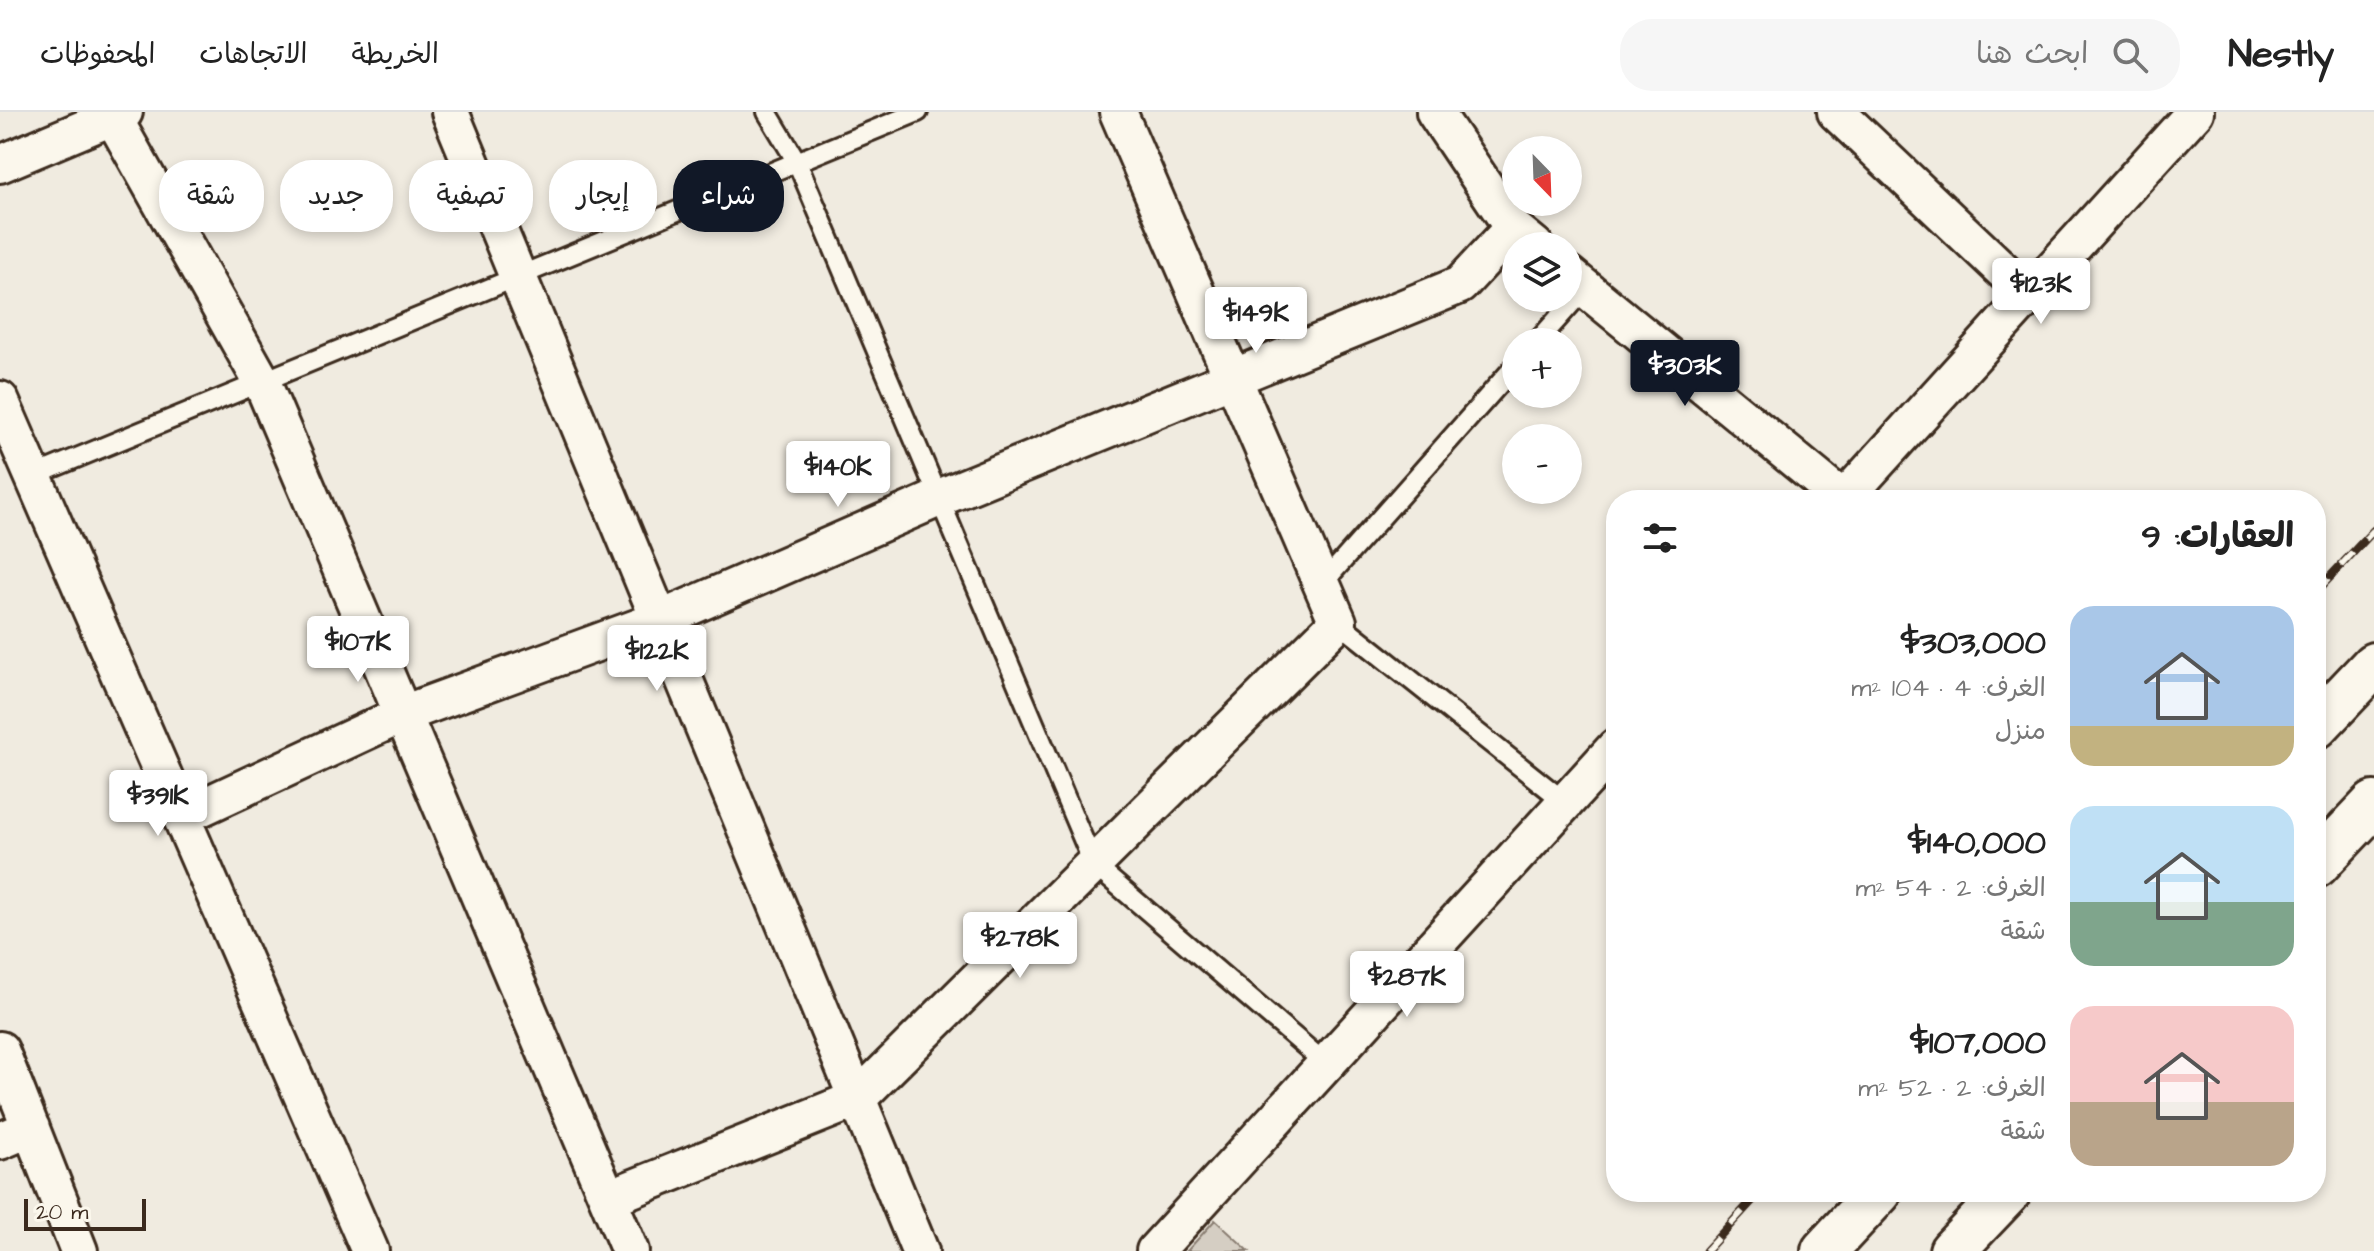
<!DOCTYPE html>
<html lang="ar">
<head>
<meta charset="utf-8">
<style>
	:root { --surface:#fff; --page:#f6f6f6; --text:#222; --muted:#767676; --line:#e0e0e0; --accent:#111827 }
	body { margin:0; font-family:"Architects Daughter","Playpen Sans Arabic",sans-serif; background:var(--page); color:var(--text); direction:rtl; height:100vh; display:flex; flex-direction:column; font-size:30px; white-space:nowrap }
	* { box-sizing:border-box; margin:0 }
	p { font-size:26px; color:var(--muted) }
	.icon { flex:none; width:44px; height:44px; fill:none; stroke:currentColor; stroke-width:2; stroke-linecap:round; stroke-linejoin:round }
	.map { position:relative; flex:1; overflow:hidden; direction:ltr }
	.sheet { position:absolute; left:1606px; top:378px; width:720px; height:712px; display:flex; flex-direction:column; background:var(--surface); border-radius:32px; box-shadow:0 4px 12px #0003; direction:rtl }
	.sheet>* { flex:none }
	.top-card { position:absolute; left:24px; top:48px; width:760px; height:72px; direction:rtl; display:flex; gap:16px }
	.needle { width:52px; rotate:157deg }
	.fabs { position:absolute; left:1502px; top:24px; display:grid; gap:16px }
	.fabs a { display:grid; place-items:center; width:80px; height:80px; border-radius:50%; background:var(--surface); box-shadow:0 4px 12px #0003; font-size:40px }
	.scale { position:absolute; left:24px; bottom:20px; width:122px; box-sizing:border-box; padding-left:8px; border:4px solid #3b2a1e; border-top:0; font-size:22px; line-height:28px; white-space:nowrap; color:#3b2a1e; -webkit-text-stroke:6px #fbf7ec; paint-order:stroke }
	.price { position:absolute; translate:-50% -68px; padding:0 18px; border-radius:8px; background:#fff; color:#222; font-size:26px; line-height:52px; filter:drop-shadow(0 2px 4px #0008) }
	.price::after { content:''; position:absolute; left:50%; top:48px; width:24px; height:18px; margin-left:-12px; background:inherit; clip-path:polygon(0 0,100% 0,50% 100%) }
	.price.selected { background:var(--accent); color:#fff }
	ul { padding:0; list-style:none }
	li { display:flex; align-items:center; gap:24px; height:200px; padding:0 32px }
	li span { display:grid; place-items:center; flex:none; width:224px; height:160px; border-radius:24px; color:#555 }
	li>.icon { margin-inline-start:auto }
	span .icon { width:96px; height:96px; fill:#fffc; stroke-width:1 }
	li b { font-size:34px }
	h2 { display:flex; justify-content:space-between; align-items:center; height:96px; padding:0 32px; font-size:34px }
	.tag { padding:0 28px; border-radius:32px; background:var(--surface); box-shadow:0 4px 12px #0003; font-size:28px; line-height:72px }
	.tag.selected { background:var(--accent); color:#fff }
	header { display:flex; align-items:center; gap:48px; box-sizing:border-box; height:112px; padding:0 40px; background:var(--surface); border-bottom:2px solid var(--line) }
	header strong { font-size:38px }
	nav { display:flex; gap:44px; margin-inline-start:auto; font-size:28px }
	.search { width:560px; height:72px; background:var(--page); display:flex; align-items:center; gap:20px; box-sizing:border-box; padding:0 28px; border-radius:32px; color:var(--muted); font-size:30px }
	.map>svg:first-child { display:block }
	.green { fill:#d5cec3; stroke:#887c70; stroke-width:2 }
	.lines { fill:none; stroke-linecap:round; stroke-linejoin:round }
	.service-casing { stroke:#3b2a1e; stroke-width:24 }
	.minor-casing { stroke:#3b2a1e; stroke-width:42 }
	.primary-casing { stroke:#3b2a1e; stroke-width:50 }
	.service { stroke:#fbf7ec; stroke-width:18 }
	.minor { stroke:#fbf7ec; stroke-width:36 }
	.primary { stroke:#fbf7ec; stroke-width:44 }
	.rail-casing { stroke:#3b2a1e; stroke-width:9 }
	.rail { stroke:#fbf7ec; stroke-width:6; stroke-dasharray:18; stroke-linecap:butt }
</style>
</head>
<body>
<header>
<strong>Nestly</strong>
<div class="search"><svg class="icon" aria-label="search" viewBox="0 0 24 24"><circle cx="10" cy="10" r="6"/><path d="M15 15l6 6"/></svg>ابحث هنا</div>
<nav><a>الخريطة</a><a>الاتجاهات</a><a>المحفوظات</a></nav>
</header>
<div class="map">
<svg width="2374" height="1139" viewBox="0 0 2374 1139">
	<rect width="100%" height="100%" fill="#f0ebe0"/>
	<filter id="ink" filterUnits="userSpaceOnUse"><feTurbulence type="fractalNoise" baseFrequency=".0125" numOctaves="2"/><feDisplacementMap in="SourceGraphic" scale="16" xChannelSelector="R" yChannelSelector="G"/><feConvolveMatrix kernelMatrix="1 2 1 2 8 2 1 2 1" color-interpolation-filters="sRGB"/></filter>
	<g filter="url(#ink)">
		<path class="green" d="M1215 1108 1249 1139H1187Z"/>
		<g class="lines">
			<defs>
				<path id="service" d="M767 0 797 50 1094 753 1326 952
					M1537 230 1585 176
					M33 364 918 0
					M1322 472 1516 253
					M1338 510 1565 690"/>
				<path id="minor" d="M110 0 262 270 630 1139
					M450 0 920 1139
					M1435 0 1513 116 1535 134
					M1836 0 2029 183
					M0 52 124 0
					M1568 162 1844 388
					M0 288 370 1139
					M1843 388 2195 0
					M181 705 403 602 659 508 939 386 1460 173 1513 116
					M0 938 79 1139
					M0 1029 31 1016
					M609 1086 857 987 1338 510 1118 0
					M1155 1139 1616 635"/>
				<path id="primary" d="M2316 614 2374 553
					M2316 753 2374 692
					M1824 1139 1879 1080
					M1952 1139 2008 1080"/>
			</defs>
			<use href="#service" class="service-casing"/>
			<use href="#minor" class="minor-casing"/>
			<use href="#primary" class="primary-casing"/>
			<use href="#service" class="service"/>
			<use href="#minor" class="minor"/>
			<use href="#primary" class="primary"/>
			<defs>
				<path id="rail" d="M2316 480 2374 418
					M1706 1139 1760 1080"/>
			</defs>
			<use href="#rail" class="rail-casing"/>
			<use href="#rail" class="rail"/>
		</g>
	</g>
</svg>
<div class="fabs">
<a><svg class="needle" viewBox="-14 -14 28 28"><path d="M0-13l5 13h-10z" fill="#e53935"/><path d="M0 13l5-13h-10z" fill="#767676"/></svg></a>
<a><svg class="icon" aria-label="layers" viewBox="0 0 24 24"><path d="M12 4l9 5-9 5-9-5zM3 14l9 5 9-5"/></svg></a>
<a>+</a>
<a>−</a>
</div>
<div class="scale">20 m</div>
<b class="price" style="left:2041px;top:214px">$123K</b>
<b class="price" style="left:1256px;top:243px">$149K</b>
<b class="price selected" style="left:1685px;top:296px">$303K</b>
<b class="price" style="left:838px;top:397px">$140K</b>
<b class="price" style="left:358px;top:572px">$107K</b>
<b class="price" style="left:657px;top:581px">$122K</b>
<b class="price" style="left:158px;top:726px">$391K</b>
<b class="price" style="left:1020px;top:868px">$278K</b>
<b class="price" style="left:1407px;top:907px">$287K</b>
<div class="top-card">
<a class="tag selected">شراء</a>
<a class="tag">إيجار</a>
<a class="tag">تصفية</a>
<a class="tag">جديد</a>
<a class="tag">شقة</a>
</div>
<section class="sheet">
<h2>العقارات: 9<svg class="icon" aria-label="filters" viewBox="0 0 24 24"><path d="M4 7h16M4 17h16"/><circle cx="9" cy="7" r="2"/><circle cx="15" cy="17" r="2"/></svg></h2>
<ul>
<li><span style="background:linear-gradient(#a9c7e8 75%,#c2b280 0)"><svg class="icon" aria-label="home" viewBox="0 0 24 24"><path d="M3 11l9-7 9 7M6 9v11h12V9"/></svg></span><div><b>$303,000</b><p>الغرف: 4 · 104 m²</p><p>منزل</p></div></li>
<li><span style="background:linear-gradient(#bfe0f5 60%,#7fa58c 0)"><svg class="icon" aria-label="home" viewBox="0 0 24 24"><path d="M3 11l9-7 9 7M6 9v11h12V9"/></svg></span><div><b>$140,000</b><p>الغرف: 2 · 54 m²</p><p>شقة</p></div></li>
<li><span style="background:linear-gradient(#f6c9c9 60%,#b9a48a 0)"><svg class="icon" aria-label="home" viewBox="0 0 24 24"><path d="M3 11l9-7 9 7M6 9v11h12V9"/></svg></span><div><b>$107,000</b><p>الغرف: 2 · 52 m²</p><p>شقة</p></div></li>
</ul>
</section>
</div>
</body>
</html>
